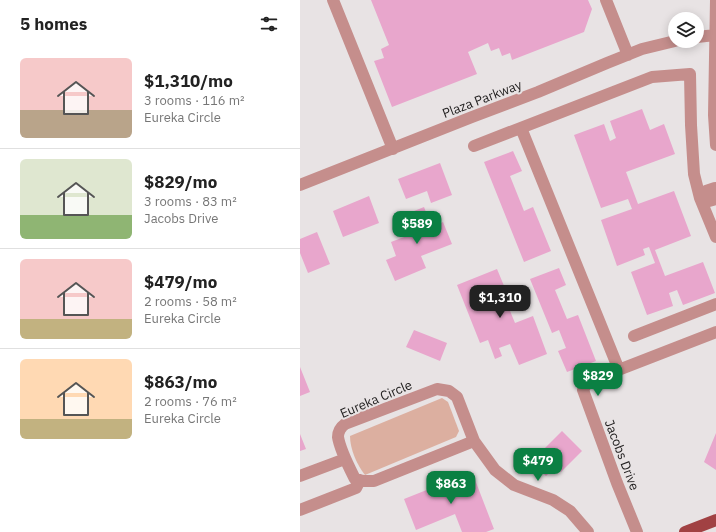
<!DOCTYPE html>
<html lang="en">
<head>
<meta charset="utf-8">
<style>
	:root { --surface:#fff; --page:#f6f6f6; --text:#222; --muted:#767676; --line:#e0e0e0; --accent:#0b8043 }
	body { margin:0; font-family:"IBM Plex Sans",sans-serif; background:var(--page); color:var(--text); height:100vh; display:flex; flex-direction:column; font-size:15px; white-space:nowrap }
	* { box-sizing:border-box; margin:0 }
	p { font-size:13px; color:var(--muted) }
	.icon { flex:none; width:22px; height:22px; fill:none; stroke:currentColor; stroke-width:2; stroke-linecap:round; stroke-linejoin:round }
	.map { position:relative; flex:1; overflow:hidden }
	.drawer { display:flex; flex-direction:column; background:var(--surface); width:300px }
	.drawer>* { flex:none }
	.controls { position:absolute; left:368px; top:12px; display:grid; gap:8px }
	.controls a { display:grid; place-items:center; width:36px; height:36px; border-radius:50%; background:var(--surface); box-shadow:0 2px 10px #0003; font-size:20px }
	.price { position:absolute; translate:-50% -34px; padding:0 9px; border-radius:8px; background:var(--accent); color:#fff; font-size:13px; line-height:26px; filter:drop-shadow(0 1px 2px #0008) }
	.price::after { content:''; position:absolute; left:50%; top:24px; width:12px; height:9px; margin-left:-6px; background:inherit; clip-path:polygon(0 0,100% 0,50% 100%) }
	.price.current { background:#222; color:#fff }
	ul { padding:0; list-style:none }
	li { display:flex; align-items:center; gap:12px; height:100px; padding:0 20px }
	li+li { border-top:1px solid var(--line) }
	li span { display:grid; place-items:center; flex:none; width:112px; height:80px; border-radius:6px; color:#555 }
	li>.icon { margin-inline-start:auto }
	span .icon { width:48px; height:48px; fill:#fffc; stroke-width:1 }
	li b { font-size:17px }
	h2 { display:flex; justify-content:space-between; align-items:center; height:48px; padding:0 20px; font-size:17px }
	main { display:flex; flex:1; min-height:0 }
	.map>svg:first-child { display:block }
	.green { fill:#dcafa0 }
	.building { fill:#e8a6cc }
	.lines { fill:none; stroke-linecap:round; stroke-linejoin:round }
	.minor { stroke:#c58e8c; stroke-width:12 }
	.major { stroke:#a14143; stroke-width:12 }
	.labels { text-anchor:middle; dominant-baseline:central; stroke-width:4; stroke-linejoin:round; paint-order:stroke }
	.street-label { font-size:13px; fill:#222020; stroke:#e8e3e4 }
</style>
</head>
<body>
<main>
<section class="drawer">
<h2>5 homes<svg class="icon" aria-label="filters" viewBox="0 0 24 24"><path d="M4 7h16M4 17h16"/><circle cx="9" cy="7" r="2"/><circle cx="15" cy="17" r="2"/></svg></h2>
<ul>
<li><span style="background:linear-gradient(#f6c9c9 65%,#b9a48a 0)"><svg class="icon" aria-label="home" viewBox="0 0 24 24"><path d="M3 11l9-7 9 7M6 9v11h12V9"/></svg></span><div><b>$1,310/mo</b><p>3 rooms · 116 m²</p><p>Eureka Circle</p></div></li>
<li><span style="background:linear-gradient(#dfe7d0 70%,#8fb573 0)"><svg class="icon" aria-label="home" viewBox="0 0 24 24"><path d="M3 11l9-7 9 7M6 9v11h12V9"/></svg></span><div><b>$829/mo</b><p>3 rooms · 83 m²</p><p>Jacobs Drive</p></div></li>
<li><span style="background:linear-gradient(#f6c9c9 75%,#c2b280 0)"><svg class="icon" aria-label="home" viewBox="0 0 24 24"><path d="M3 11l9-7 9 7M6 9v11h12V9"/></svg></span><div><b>$479/mo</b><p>2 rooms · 58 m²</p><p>Eureka Circle</p></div></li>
<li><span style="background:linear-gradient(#ffd9b3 75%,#c2b280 0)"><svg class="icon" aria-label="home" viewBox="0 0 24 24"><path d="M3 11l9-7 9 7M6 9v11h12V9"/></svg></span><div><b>$863/mo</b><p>2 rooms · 76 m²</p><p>Eureka Circle</p></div></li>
</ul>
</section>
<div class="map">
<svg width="416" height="532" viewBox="0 0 416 532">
	<rect width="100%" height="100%" fill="#e8e3e4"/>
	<path class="green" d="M142 398 148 402 159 431 156 437 65 475C57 465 50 449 50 436Z"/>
	<path class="building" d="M71 0H288L292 9 284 32 212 60 210 53 202 56 199 48 191 51 188 43 168 52 177 74 92 107 74 61 84 58 81 49 89 45Z
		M342 109 350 130 364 124 375 154 326 172 338 204 374 191 391 236 355 250 365 276 403 262 415 293 383 305 377 290 369 293 373 306 347 315 331 272 355 263 349 247 343 249 345 255 317 266 301 220 332 209 328 199 301 208 274 135 304 124 310 141 316 138 310 121Z
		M213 151 222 171 210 176 224 211 233 207 251 251 224 262 184 162Z
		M140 163 152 195 131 203 127 191 106 199 98 179Z
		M69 196 79 223 43 237 33 211Z
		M124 207 132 227 143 222 152 244 121 256 126 268 95 281 86 260 96 256 91 242 112 234 104 215Z
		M17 232 30 264 8 273 0 253V239Z
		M259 268 266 285 255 290 267 319 278 315 296 361 267 372 258 351 266 348 259 330 252 333 230 279Z
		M197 269 207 293 203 294 215 323 233 316 247 354 219 365 210 344 199 348 202 356 195 359 188 340 180 343 157 285Z
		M114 330 147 343 140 361 106 347Z
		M0 367 10 392 0 396Z
		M262 431 282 451 261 472 255 467 246 476 239 469 247 461 239 454Z
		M416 433V470L404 462Z
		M0 434 6 449 0 451Z
		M172 472 194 529 186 532H162L155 514 116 530 104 499Z"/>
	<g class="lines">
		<path class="minor" d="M33 0 93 149
			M306 0 328 55
			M416 0 414 115 416 145
			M397 37 416 35
			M221 128 319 370
			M174 146 352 77 390 74 391 125 394 174 400 198 416 237
			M0 185 172 117 238 92 307 63 342 49 375 41
			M404 197 406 191 415 188 416 189
			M404 197 409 201 416 199
			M334 336 416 304
			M137 389 149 391 157 397 174 441 74 481H64L55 479C49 467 40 450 38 437 38 432 41 427 45 424Z
			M174 441 195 470 214 485 253 500 270 511 288 532
			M0 476 45 459
			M0 510 56 488 60 480
			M337 532 317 483 283 390 286 385 290 381 416 332"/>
		<path class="major" d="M385 532 416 520"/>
	</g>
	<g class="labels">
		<g class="street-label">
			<text transform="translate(182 99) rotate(-21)">Plaza Parkway</text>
			<text transform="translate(76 399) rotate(-23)">Eureka Circle</text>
			<text transform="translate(322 455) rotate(69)">Jacobs Drive</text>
		</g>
	</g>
</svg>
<div class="controls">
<a><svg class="icon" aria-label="layers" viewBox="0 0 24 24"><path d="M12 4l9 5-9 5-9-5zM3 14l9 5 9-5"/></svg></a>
</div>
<b class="price" style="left:117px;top:245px">$589</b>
<b class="price current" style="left:200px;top:319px">$1,310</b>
<b class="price" style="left:298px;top:397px">$829</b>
<b class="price" style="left:238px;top:482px">$479</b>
<b class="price" style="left:151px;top:505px">$863</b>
</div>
</main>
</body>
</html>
